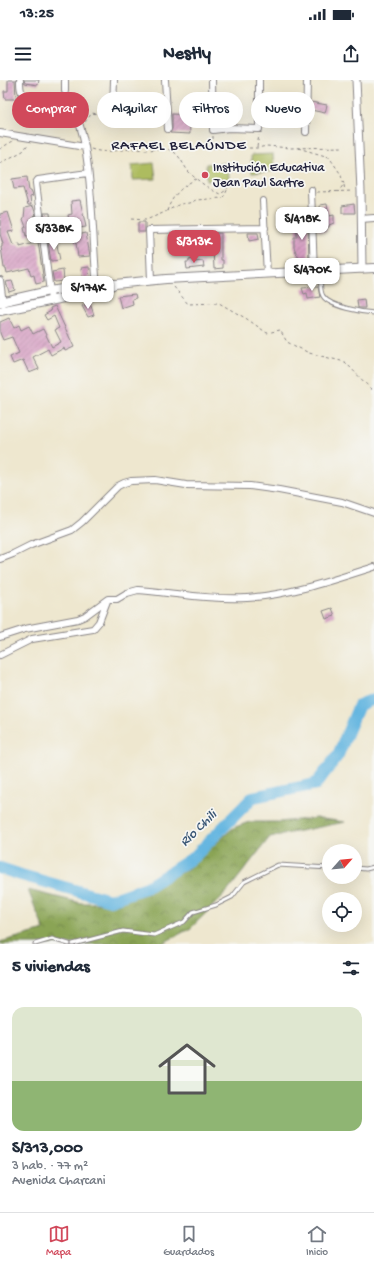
<!DOCTYPE html>
<html lang="es">
<head>
<meta charset="utf-8">
<style>
	:root { --surface:#fff; --page:#f2f2f3; --text:#1f2937; --muted:#747a83; --line:#e0e1e3; --accent:#d1495b }
	body { margin:0; font-family:"Gochi Hand",sans-serif; background:var(--page); color:var(--text); height:100vh; display:flex; flex-direction:column; font-size:15px; white-space:nowrap }
	* { box-sizing:border-box; margin:0 }
	p { font-size:13px; color:var(--muted) }
	.icon { flex:none; width:22px; height:22px; fill:none; stroke:currentColor; stroke-width:2; stroke-linecap:round; stroke-linejoin:round }
	.map { position:relative; height:864px; overflow:hidden }
	.drawer { display:flex; flex-direction:column; background:var(--surface); flex:1 }
	.drawer>* { flex:none }
	.guide { position:absolute; left:12px; top:12px; width:350px; height:36px; display:flex; gap:8px }
	.needle { width:26px; rotate:63deg }
	.controls { position:absolute; left:322px; top:764px; display:grid; gap:8px }
	.controls a { display:grid; place-items:center; width:40px; height:40px; border-radius:50%; background:var(--surface); box-shadow:0 4px 16px #0002; font-size:20px }
	.price { position:absolute; translate:-50% -34px; padding:0 9px; border-radius:8px; background:#fff; color:#222; font-size:13px; line-height:26px; filter:drop-shadow(0 1px 2px #0008) }
	.price::after { content:''; position:absolute; left:50%; top:24px; width:12px; height:9px; margin-left:-6px; background:inherit; clip-path:polygon(0 0,100% 0,50% 100%) }
	.price.on { background:var(--accent); color:#fff }
	ul { padding:0; list-style:none }
	li { display:grid; align-content:center; gap:8px; height:212px; padding:0 12px }
	li+li { border-top:1px solid var(--line) }
	li span { display:grid; place-items:center; height:124px; border-radius:12px; color:#555 }
	li>.icon { margin-inline-start:auto }
	span .icon { width:72px; height:72px; fill:#fffc; stroke-width:1 }
	li b { font-size:17px }
	h2 { display:flex; justify-content:space-between; align-items:center; height:48px; padding:0 12px; font-size:17px }
	.tag { padding:0 14px; border-radius:18px; background:var(--surface); box-shadow:0 4px 16px #0002; font-size:14px; line-height:36px }
	.tag.on { background:var(--accent); color:#fff }
	.status { display:flex; justify-content:space-between; align-items:center; height:28px; padding:0 20px; background:var(--surface); direction:ltr }
	.status svg { height:11px; fill:currentColor }
	header { display:flex; justify-content:space-between; align-items:center; height:52px; padding:0 12px; background:var(--surface); font-size:18px; font-weight:800 }
	.tab-bar { display:flex; justify-content:space-around; align-items:center; height:56px; border-top:1px solid var(--line); background:var(--surface); font-size:11px; color:var(--muted) }
	.tab-bar a { display:grid; justify-items:center; gap:2px }
	.tab-bar .on { color:var(--accent) }
	.map>svg:first-child { display:block }
	.forest { fill:url(#forest-crowns); stroke:#566348 }
	.park { fill:#adbc5e; stroke:#686f4c }
	.lines { fill:none; stroke-linecap:round; stroke-linejoin:round }
	.river { stroke:#65b6e0; stroke-width:12 }
	.building { fill:url(#building-hatch) }
	.service-casing { stroke:#888485; stroke-width:5 }
	.minor-casing { stroke:#888485; stroke-width:8 }
	.tertiary-casing { stroke:#888485; stroke-width:9 }
	.secondary-casing { stroke:#888485; stroke-width:10 }
	.path { stroke:#888485; stroke-width:1; stroke-dasharray:3 3; stroke-linecap:butt }
	.service { stroke:#fff; stroke-width:3 }
	.minor { stroke:#fff; stroke-width:6 }
	.tertiary { stroke:#fff; stroke-width:7 }
	.secondary { stroke:#fff; stroke-width:8 }
	.poi-dot { fill:#d1495b; stroke:#f6f6f2; stroke-width:1.5 }
	.labels { text-anchor:middle; dominant-baseline:central; stroke-width:3.5; stroke-linejoin:round; paint-order:stroke }
	.poi-label { font-size:13px; fill:#22223b; stroke:#f6f6f2; text-anchor:start }
	.water-label { font-size:14px; font-style:italic; fill:#395675; stroke:#f6f6f2 }
	.quarter-label { font-size:15px; letter-spacing:1px; fill:#22223b; stroke:#f6f6f2 }
</style>
</head>
<body>
<div class="status"><b>13:25</b><svg viewBox="0 0 49 12"><path d="M0 12V9h3v3zM5 12V6h3v6zM10 12V3h3v9zM15 12V0h3v12zM26 1h20v11H26zM47 4h2v5h-2z"/></svg></div>
<header><svg class="icon" aria-label="menu" viewBox="0 0 24 24"><path d="M4 6h16M4 12h16M4 18h16"/></svg>Nestly<svg class="icon" aria-label="share" viewBox="0 0 24 24"><path d="M12 15V3M7 8l5-5 5 5M5 13v7h14v-7"/></svg></header>
<div class="map">
<svg width="374" height="864" viewBox="0 0 374 864">
	<defs>
		<pattern id="forest-crowns" width="20" height="18" patternUnits="userSpaceOnUse"><rect width="20" height="18" fill="#8aa455"/><path d="M2 6a3 3 0 1 1 6 0M12 15a3 3 0 1 1 6 0" fill="none" stroke="#708548"/></pattern>
		<pattern id="building-hatch" width="6" height="6" patternUnits="userSpaceOnUse"><rect width="6" height="6" fill="#d69ec2"/><path d="M-1 1l2-2M0 6l6-6M5 7l2-2" fill="none" stroke="#ad809f"/></pattern>
	</defs>
	<rect width="100%" height="100%" fill="#f6f6f2"/>
	<filter id="ink" filterUnits="userSpaceOnUse"><feTurbulence type="fractalNoise" baseFrequency=".025" numOctaves="2"/><feDisplacementMap in="SourceGraphic" scale="8" xChannelSelector="R" yChannelSelector="G"/><feConvolveMatrix kernelMatrix="1 2 1 2 8 2 1 2 1" color-interpolation-filters="sRGB"/></filter>
	<filter id="wash" filterUnits="userSpaceOnUse"><feTurbulence type="fractalNoise" baseFrequency=".012" numOctaves="4" result="noise"/><feDisplacementMap in="SourceGraphic" scale="16" xChannelSelector="R" yChannelSelector="G"/><feGaussianBlur stdDeviation="0.9" result="paint"/><feColorMatrix in="noise" values="0 0 0 0 0 0 0 0 0 0 0 0 0 0 0 0 0 1.4 0 .05"/><feComposite in="paint" operator="in"/></filter>
	<g filter="url(#wash)">
		<rect width="100%" height="100%" fill="#eee7cf"/>
		<path class="forest" d="M316 738 345 742 270 757 227 812 191 848 161 864H0V862L44 850 28 810 81 823H119L151 808 187 789 233 748 249 742H279Z"/>
		<path class="park" d="M273 74 274 91 252 93 251 75Z
			M154 83 156 99 133 100 132 85Z
			M228 83 229 100 207 101 206 84Z"/>
		<g class="lines">
			<path class="river" d="M0 788 21 795 110 820 147 807 194 777 253 717 316 704 338 675 359 625 374 619"/>
		</g>
		<g id="blocks">
			<path class="building" d="M8 0H15L16 19H5L4 11H8Z
				M24 0H39L38 5 25 3Z
				M311 22 327 25 325 33 311 30Z
				M172 34 189 35 190 54 170 53 172 49Z
				M27 97 29 111H31L33 116 30 117 31 125H28L23 108 14 109 12 99Z
				M80 120 86 147 71 149 68 135 72 134 71 121Z
				M327 124 329 136 334 135V143L329 145V147H326V151H319L318 145H320L319 136H321L320 125Z
				M354 124 355 133H342V126Z
				M33 126 36 135 33 136 35 145 37 144V149L36 150V153L26 156 24 148 26 147 23 139 24 138 25 128Z
				M8 132 14 151 8 152 13 165 20 164V167L38 162 44 202 36 204 34 195 31 196 29 188 7 193 6 188H4L1 167H2V164H3L0 154V134Z
				M44 133H50L51 143H57L58 150 47 152Z
				M308 137 309 186H299L298 175H297L294 167V157H297L296 138Z
				M138 142H145V152H138Z
				M86 153 90 176 78 177 76 163H75L74 156Z
				M221 153V180H223V188L214 189 213 168 203 169 202 154Z
				M248 153H258L259 159 249 161Z
				M56 160 60 180 51 181 48 162Z
				M194 179V182L203 181 204 187 187 189 186 182H189V180Z
				M89 187 90 197 82 198 81 188Z
				M63 190 64 201 54 202 52 192Z
				M12 201 15 210 9 212 6 202Z
				M318 207 320 217 308 219 307 213 304 214 302 208Z
				M135 214 136 218 132 219 133 224 121 228 118 216Z
				M364 219 365 228H358L357 220Z
				M90 223 94 235 88 237 82 226Z
				M55 226 74 267 65 271 64 268 51 275 48 269 33 277 39 289 29 293 23 280 13 284 10 277 19 273 12 257 3 260 0 253V242L9 238 14 248 19 245 21 250 29 246 33 254 43 249 52 267 61 262 55 250 59 248 54 236 47 240 44 235 51 231 50 228Z
				M332 528 335 536 326 539 323 531Z"/>
		</g>
	</g>
	<g filter="url(#ink)">
		<use href="#blocks" fill-opacity="0" stroke="#888485" stroke-width="1"/>
		<g class="lines">
			<defs>
				<path id="service" d="M321 191C321 199 319 210 323 216 330 227 362 232 374 233
					M355 788 366 789 374 787
					M35 864 52 859 69 864
					M73 864 123 851 154 855 184 842 193 832 216 825 232 817 244 802 278 785 329 788"/>
				<path id="minor" d="M20 0C20 8 20 14 28 19 40 22 65 25 74 34 92 54 93 174 97 207
					M165 0 168 49
					M212 0 213 50 229 48 259 49V0
					M65 11V0
					M113 28 114 0
					M306 52 307 0
					M0 53 85 67
					M311 110 314 192
					M263 121 267 194
					M361 139 374 138
					M0 200 3 224
					M151 200 149 150 265 148
					M51 220 36 103 38 100 88 93
					M0 479 13 474 31 465 72 450 82 442 118 406 124 403 131 401 155 400 186 405 250 406 279 410 342 422 374 433
					M0 557 25 549 78 539 85 536 108 519H117L127 513 138 510C174 513 211 520 247 518 290 515 333 500 374 487
					M0 575 32 559 93 549 99 542 107 521"/>
				<path id="tertiary" d="M356 0 361 111 362 189"/>
				<path id="secondary" d="M0 222 49 211 97 204H115L166 199 374 188
					M0 231 98 211 113 205"/>
			</defs>
			<use href="#service" class="service-casing"/>
			<use href="#minor" class="minor-casing"/>
			<use href="#tertiary" class="tertiary-casing"/>
			<use href="#secondary" class="secondary-casing"/>
			<path class="path" d="M85 42 92 33 103 35 108 32
				M213 56V68H257L267 66 290 68 343 67
				M257 67 259 55
				M298 68 329 77 340 93 344 104 338 112
				M0 69 6 65 13 61
				M91 69C105 74 117 70 131 69 136 68 141 70 146 70 155 70 162 67 170 70 179 73 182 83 188 91 194 98 210 110 220 114L225 111 231 103
				M0 83 23 71 29 63
				M344 105 345 111
				M317 112 354 111
				M167 131C172 116 182 106 196 99
				M131 139 146 140 163 133 180 124 189 123 196 120 222 118 225 115 228 108
				M174 207 188 224 219 223 247 239 267 253 280 250 287 262 309 273 345 282 371 309 374 310"/>
			<use href="#service" class="service"/>
			<use href="#minor" class="minor"/>
			<use href="#tertiary" class="tertiary"/>
			<use href="#secondary" class="secondary"/>
		</g>
	</g>
	<circle class="poi-dot" cx="205" cy="95" r="4"/>
	<g class="labels">
		<g class="poi-label">
			<text x="213" y="88">Institución Educativa<tspan x="213" dy="15">Jean Paul Sartre</tspan></text>
		</g>
		<g class="water-label">
			<text transform="translate(199 749) rotate(-44)">Río Chili</text>
		</g>
		<g class="quarter-label">
			<text x="179" y="66">RAFAEL BELAÚNDE</text>
		</g>
	</g>
</svg>
<div class="controls">
<a><svg class="needle" viewBox="-14 -14 28 28"><path d="M0-13l5 13h-10z" fill="#e53935"/><path d="M0 13l5-13h-10z" fill="#747a83"/></svg></a>
<a><svg class="icon" aria-label="locate" viewBox="0 0 24 24"><circle cx="12" cy="12" r="6"/><path d="M12 2v4M12 18v4M2 12h4M18 12h4"/></svg></a>
</div>
<b class="price" style="left:302px;top:161px">S/418K</b>
<b class="price" style="left:54px;top:171px">S/338K</b>
<b class="price on" style="left:194px;top:184px">S/313K</b>
<b class="price" style="left:312px;top:212px">S/470K</b>
<b class="price" style="left:88px;top:230px">S/174K</b>
<div class="guide">
<a class="tag on">Comprar</a>
<a class="tag">Alquilar</a>
<a class="tag">Filtros</a>
<a class="tag">Nuevo</a>
</div>
</div>
<section class="drawer">
<h2>5 viviendas<svg class="icon" aria-label="filters" viewBox="0 0 24 24"><path d="M4 7h16M4 17h16"/><circle cx="9" cy="7" r="2"/><circle cx="15" cy="17" r="2"/></svg></h2>
<ul>
<li><span style="background:linear-gradient(#dfe7d0 60%,#8fb573 0)"><svg class="icon" aria-label="home" viewBox="0 0 24 24"><path d="M3 11l9-7 9 7M6 9v11h12V9"/></svg></span><div><b>S/313,000</b><p>3 hab. · 77 m²</p><p>Avenida Charcani</p></div></li>
</ul>
</section>
<nav class="tab-bar">
<a class="on"><svg class="icon" aria-label="map" viewBox="0 0 24 24"><path d="M3 6l6-2 6 2 6-2v14l-6 2-6-2-6 2zM9 4v14M15 6v14"/></svg>Mapa</a>
<a><svg class="icon" aria-label="saved" viewBox="0 0 24 24"><path d="M7 4h10v16l-5-4-5 4z"/></svg>Guardados</a>
<a><svg class="icon" aria-label="home" viewBox="0 0 24 24"><path d="M3 11l9-7 9 7M6 9v11h12V9"/></svg>Inicio</a>
</nav>
</body>
</html>
